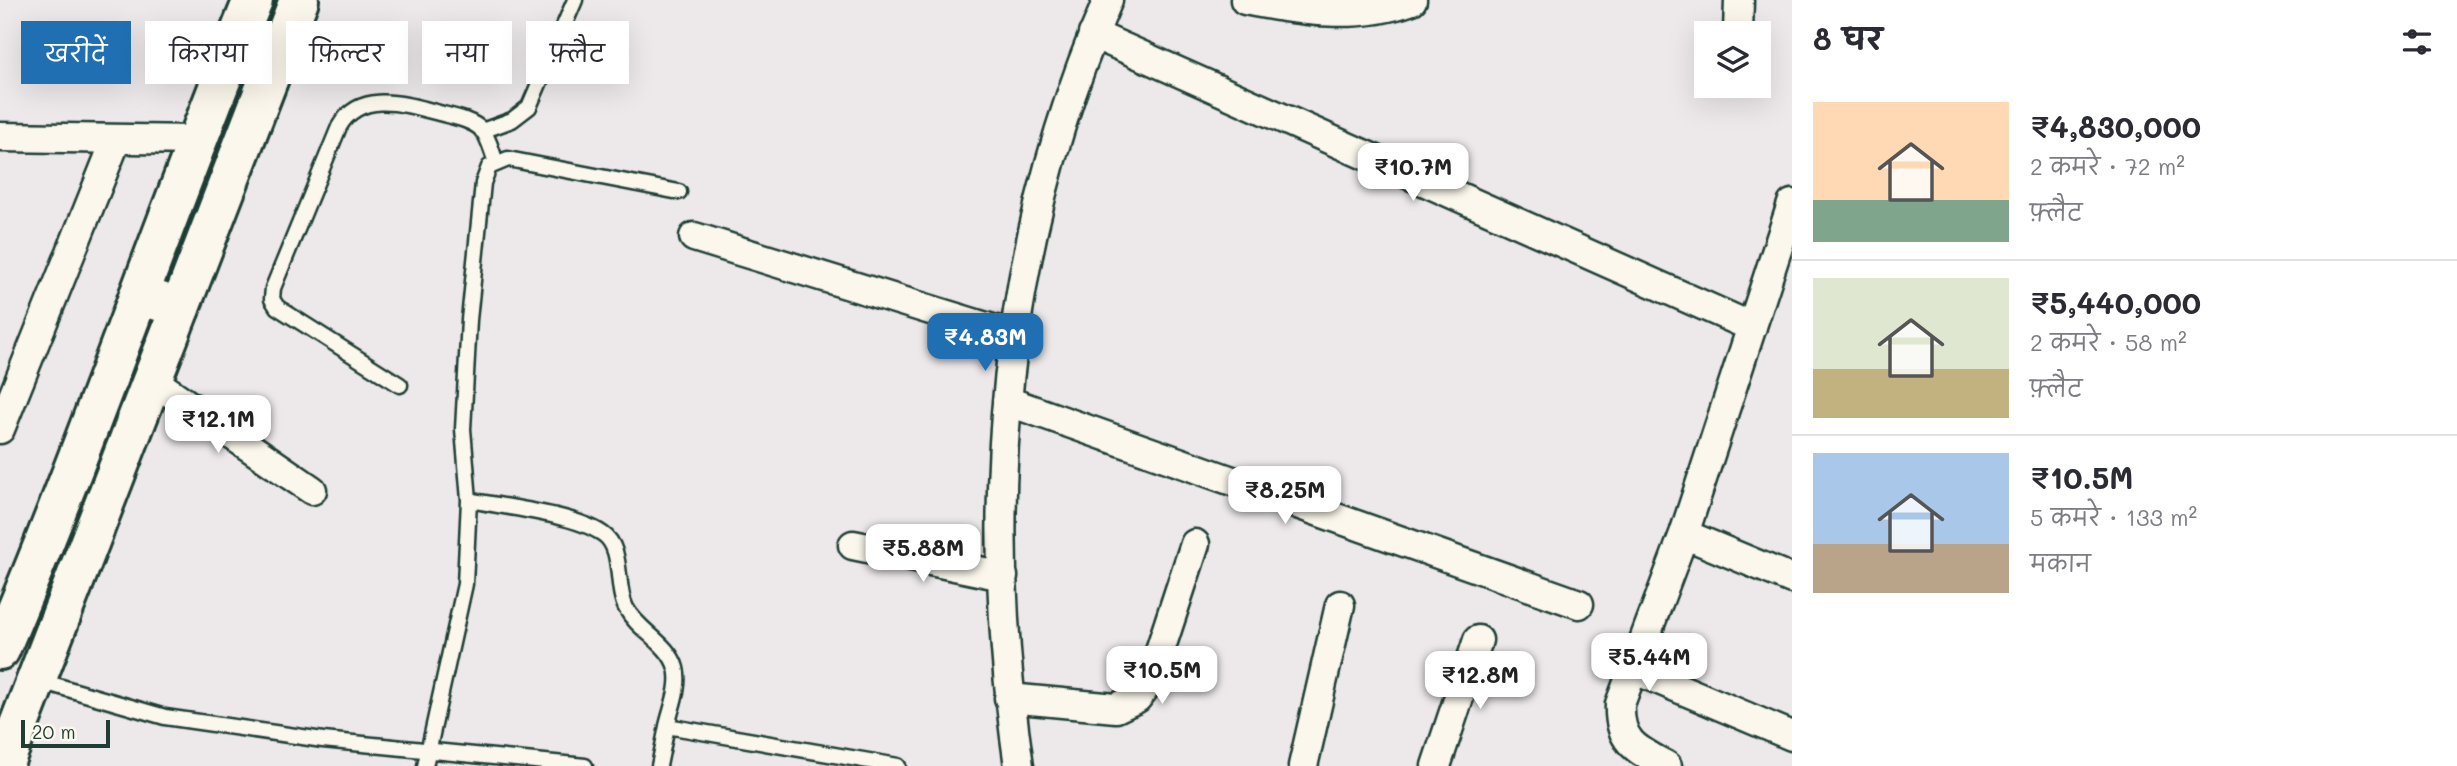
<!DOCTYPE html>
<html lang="hi">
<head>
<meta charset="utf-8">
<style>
	:root { --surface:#fff; --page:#f7f7f7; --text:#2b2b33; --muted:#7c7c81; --line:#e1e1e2; --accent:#1f6fb2 }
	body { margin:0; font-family:Mali,"Playpen Sans Deva",sans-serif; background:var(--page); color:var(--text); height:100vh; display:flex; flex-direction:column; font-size:26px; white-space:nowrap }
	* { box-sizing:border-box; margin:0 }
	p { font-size:23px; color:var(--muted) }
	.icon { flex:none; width:38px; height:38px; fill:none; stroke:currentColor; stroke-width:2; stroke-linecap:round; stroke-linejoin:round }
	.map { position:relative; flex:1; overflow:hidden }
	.sheet { display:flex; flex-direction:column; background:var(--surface); width:665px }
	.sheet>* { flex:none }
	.top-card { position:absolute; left:21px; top:21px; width:665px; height:63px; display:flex; gap:14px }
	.controls { position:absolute; left:1694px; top:21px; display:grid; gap:14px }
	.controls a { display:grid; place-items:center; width:77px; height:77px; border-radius:0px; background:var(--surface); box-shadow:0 7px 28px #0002; font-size:35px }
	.scale { position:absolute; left:21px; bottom:18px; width:89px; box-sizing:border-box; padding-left:7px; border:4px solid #1f3d34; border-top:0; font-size:19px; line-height:24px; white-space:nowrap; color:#1f3d34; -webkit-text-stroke:5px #fbf7ec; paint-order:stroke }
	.price { position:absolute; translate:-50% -60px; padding:0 16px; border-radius:14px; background:#fff; color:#222; font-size:23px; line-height:46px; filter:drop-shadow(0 2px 4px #0008) }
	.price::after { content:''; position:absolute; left:50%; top:42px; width:21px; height:16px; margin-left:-10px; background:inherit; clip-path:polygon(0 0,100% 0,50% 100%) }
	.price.on { background:var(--accent); color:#fff }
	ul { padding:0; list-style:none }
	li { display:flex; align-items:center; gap:21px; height:175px; padding:0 21px }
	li+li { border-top:2px solid var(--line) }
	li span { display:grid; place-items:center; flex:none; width:196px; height:140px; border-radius:0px; color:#555 }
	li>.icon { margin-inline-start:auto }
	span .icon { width:84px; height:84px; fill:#fffc; stroke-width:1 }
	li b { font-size:30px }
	h2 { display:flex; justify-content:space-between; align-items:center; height:84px; padding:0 21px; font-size:30px }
	.tag { padding:0 24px; border-radius:0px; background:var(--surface); box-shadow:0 7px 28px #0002; font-size:24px; line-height:63px }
	.tag.on { background:var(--accent); color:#fff }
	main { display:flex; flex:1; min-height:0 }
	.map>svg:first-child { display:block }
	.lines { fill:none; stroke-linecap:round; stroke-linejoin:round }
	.lane-casing { stroke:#1f3d34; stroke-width:19 }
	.street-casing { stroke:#1f3d34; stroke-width:33 }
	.primary-casing { stroke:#1f3d34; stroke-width:44 }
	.highway-casing { stroke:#1f3d34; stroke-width:44 }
	.lane { stroke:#fbf7ec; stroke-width:14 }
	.street { stroke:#fbf7ec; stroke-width:28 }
	.primary { stroke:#fbf7ec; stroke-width:38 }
	.highway { stroke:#fbf7ec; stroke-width:38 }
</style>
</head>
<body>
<main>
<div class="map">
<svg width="1792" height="766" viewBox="0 0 1792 766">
	<rect width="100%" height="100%" fill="#ede9ea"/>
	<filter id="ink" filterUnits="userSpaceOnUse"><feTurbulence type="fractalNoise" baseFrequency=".0143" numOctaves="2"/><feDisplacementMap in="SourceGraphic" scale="14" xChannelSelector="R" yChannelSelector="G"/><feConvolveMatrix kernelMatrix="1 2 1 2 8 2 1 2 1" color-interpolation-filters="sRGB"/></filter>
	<g filter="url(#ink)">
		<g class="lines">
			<defs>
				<path id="lane" d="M482 131 512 120 529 107 575 0
					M400 385 277 307 272 299 273 288 339 127C361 88 408 105 443 114 456 117 474 121 483 131 489 139 492 152 496 162
					M469 500C504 507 574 514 603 534 624 548 615 587 626 608 638 631 669 643 676 668 681 686 671 708 667 726L898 766
					M37 680 165 717 323 740 585 766
					M425 766 465 584 469 500 463 429 469 320 483 183 489 167 508 159 679 192
					M659 766 667 726"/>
				<path id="street" d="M1245 0C1301 11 1357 20 1412 0
					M1738 33 1739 0
					M1093 34 1752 327
					M0 137 196 140
					M694 237 1012 335
					M152 380 312 490
					M1007 401 1579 604
					M0 429 116 140
					M1684 534 1792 579
					M853 545 1003 576
					M1631 668 1792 736
					M1009 698 1116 708 1137 698 1150 681 1195 544
					M1019 766C981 506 1002 242 1108 0
					M1303 766 1340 605
					M1436 766 1478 640
					M1667 766C1637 750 1618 742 1620 704L1684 534 1792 204"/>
				<path id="primary" d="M0 650C91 436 165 215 253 0
					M3 766 299 0"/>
				<path id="highway" d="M139 295 180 308"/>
			</defs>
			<use href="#lane" class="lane-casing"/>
			<use href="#street" class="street-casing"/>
			<use href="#primary" class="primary-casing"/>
			<use href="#highway" class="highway-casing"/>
			<use href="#lane" class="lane"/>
			<use href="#street" class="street"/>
			<use href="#primary" class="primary"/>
			<use href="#highway" class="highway"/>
		</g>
	</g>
</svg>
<div class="controls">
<a><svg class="icon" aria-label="layers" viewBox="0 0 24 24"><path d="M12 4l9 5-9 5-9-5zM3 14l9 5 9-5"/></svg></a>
</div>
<div class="scale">20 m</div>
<b class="price" style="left:1413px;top:203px">₹10.7M</b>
<b class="price on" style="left:985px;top:373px">₹4.83M</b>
<b class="price" style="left:218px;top:455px">₹12.1M</b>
<b class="price" style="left:1285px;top:526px">₹8.25M</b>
<b class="price" style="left:923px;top:584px">₹5.88M</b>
<b class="price" style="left:1649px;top:693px">₹5.44M</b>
<b class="price" style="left:1162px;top:706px">₹10.5M</b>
<b class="price" style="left:1480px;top:711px">₹12.8M</b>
<div class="top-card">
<a class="tag on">खरीदें</a>
<a class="tag">किराया</a>
<a class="tag">फ़िल्टर</a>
<a class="tag">नया</a>
<a class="tag">फ़्लैट</a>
</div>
</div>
<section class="sheet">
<h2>8 घर<svg class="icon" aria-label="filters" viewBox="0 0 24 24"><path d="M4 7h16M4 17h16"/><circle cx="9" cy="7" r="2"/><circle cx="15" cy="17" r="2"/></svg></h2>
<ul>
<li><span style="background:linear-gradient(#ffd9b3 70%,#7fa58c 0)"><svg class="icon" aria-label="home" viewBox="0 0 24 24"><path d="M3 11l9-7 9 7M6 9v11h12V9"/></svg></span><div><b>₹4,830,000</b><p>2 कमरे · 72 m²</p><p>फ़्लैट</p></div></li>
<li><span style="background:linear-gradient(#dfe7d0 65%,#c2b280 0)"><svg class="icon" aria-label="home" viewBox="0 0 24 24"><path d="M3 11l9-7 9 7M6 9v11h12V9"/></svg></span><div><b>₹5,440,000</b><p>2 कमरे · 58 m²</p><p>फ़्लैट</p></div></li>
<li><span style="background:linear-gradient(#a9c7e8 65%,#b9a48a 0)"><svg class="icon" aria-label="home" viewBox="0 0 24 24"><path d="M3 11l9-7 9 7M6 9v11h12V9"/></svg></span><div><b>₹10.5M</b><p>5 कमरे · 133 m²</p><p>मकान</p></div></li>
</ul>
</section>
</main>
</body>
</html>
